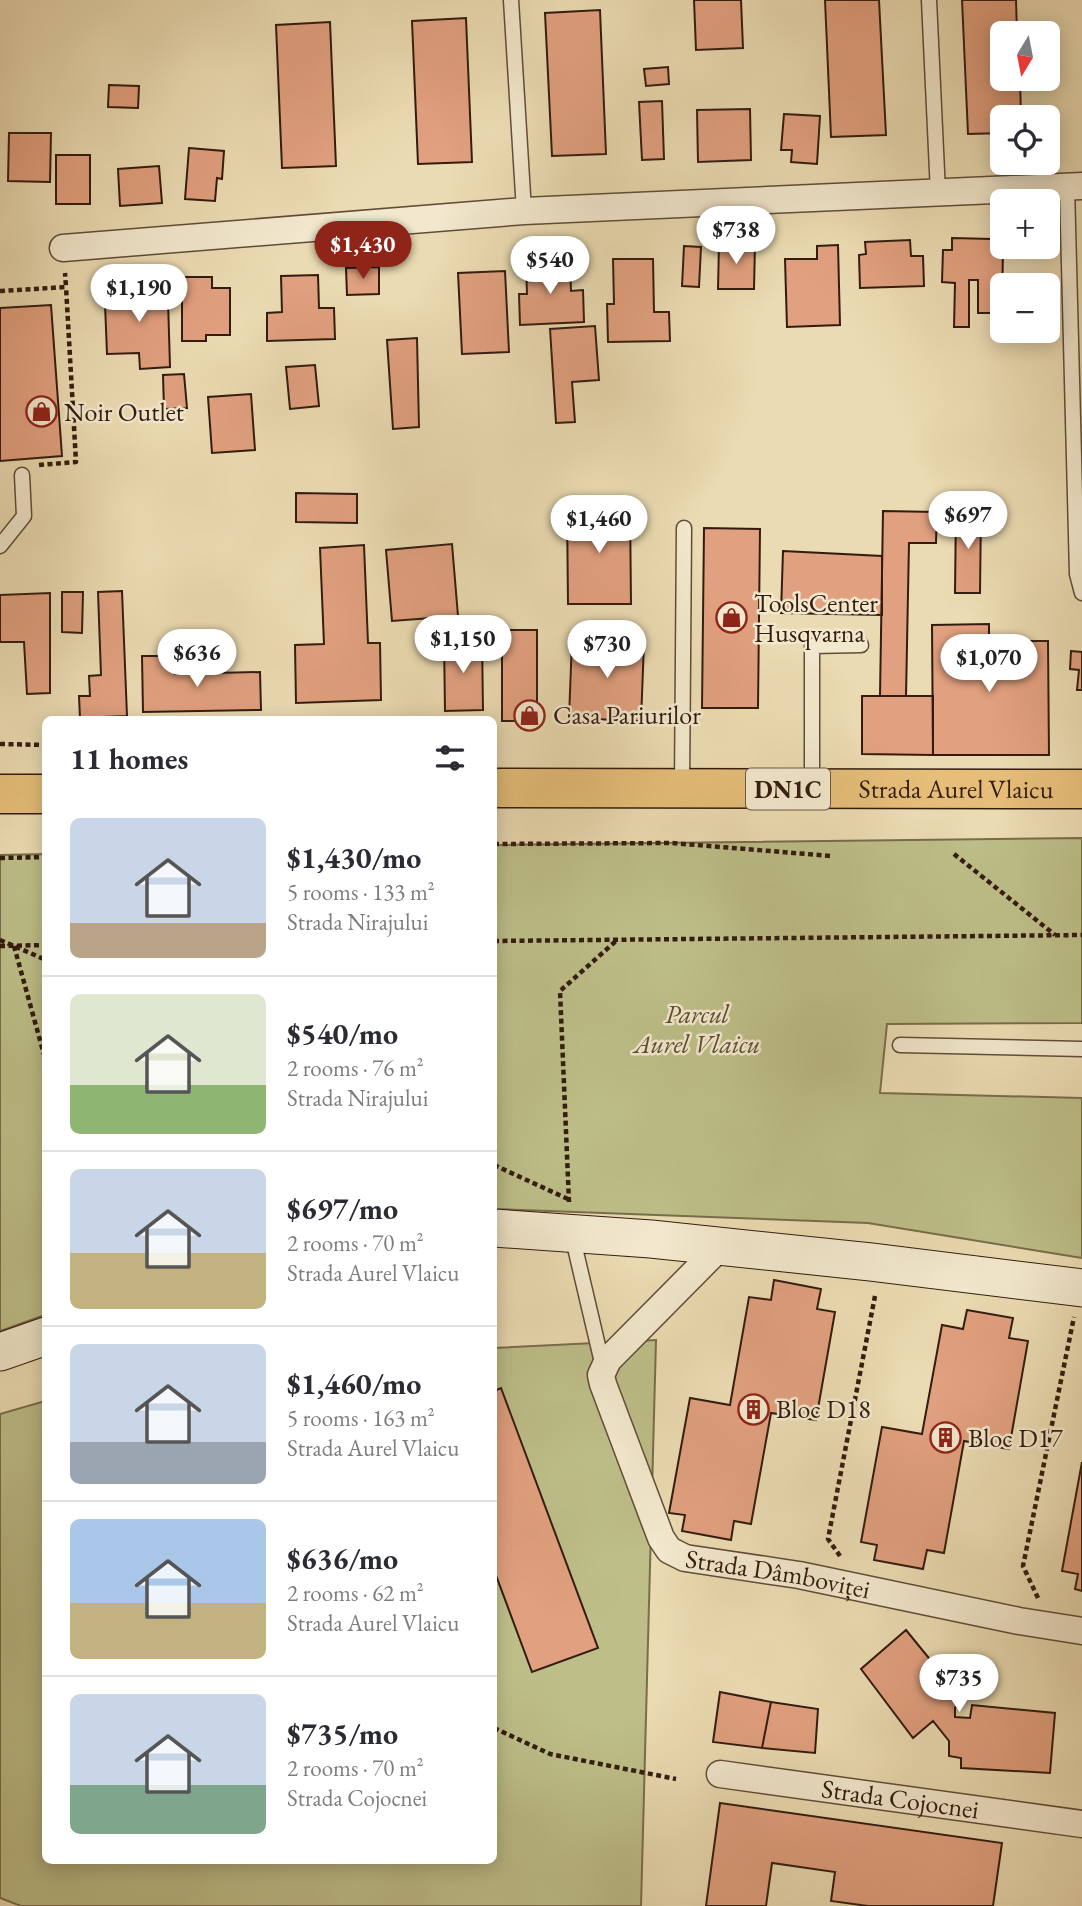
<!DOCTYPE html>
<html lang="en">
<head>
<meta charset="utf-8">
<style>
	:root { --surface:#fff; --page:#f7f7f7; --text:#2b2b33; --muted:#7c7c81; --line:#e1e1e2; --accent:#8f2418 }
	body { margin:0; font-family:"EB Garamond",serif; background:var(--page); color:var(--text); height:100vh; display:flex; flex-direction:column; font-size:26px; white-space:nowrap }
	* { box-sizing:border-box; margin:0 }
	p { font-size:23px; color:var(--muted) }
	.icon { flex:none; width:38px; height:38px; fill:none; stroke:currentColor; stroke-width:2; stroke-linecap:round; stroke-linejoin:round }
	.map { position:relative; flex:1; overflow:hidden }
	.panel { position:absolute; left:42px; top:716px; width:455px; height:1148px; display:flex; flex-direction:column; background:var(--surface); border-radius:10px; box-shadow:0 4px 18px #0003 }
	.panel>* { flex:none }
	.needle { width:46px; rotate:190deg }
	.controls { position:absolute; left:990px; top:21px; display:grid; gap:14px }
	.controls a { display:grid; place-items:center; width:70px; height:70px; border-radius:10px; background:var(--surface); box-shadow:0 4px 18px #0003; font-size:35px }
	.price { position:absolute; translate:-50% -60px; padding:0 16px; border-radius:24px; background:#fff; color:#222; font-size:23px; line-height:46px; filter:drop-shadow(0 2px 4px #0008) }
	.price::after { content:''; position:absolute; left:50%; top:42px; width:21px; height:16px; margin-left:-10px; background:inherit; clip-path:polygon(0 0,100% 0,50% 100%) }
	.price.selected { background:var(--accent); color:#fff }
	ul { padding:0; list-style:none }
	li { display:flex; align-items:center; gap:21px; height:175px; padding:0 28px }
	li+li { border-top:2px solid var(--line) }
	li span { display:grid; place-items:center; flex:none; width:196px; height:140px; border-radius:10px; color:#555 }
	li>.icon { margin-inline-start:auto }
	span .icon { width:84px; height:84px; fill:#fffc; stroke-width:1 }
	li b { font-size:30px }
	h2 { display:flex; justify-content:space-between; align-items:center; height:84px; padding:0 28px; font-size:30px }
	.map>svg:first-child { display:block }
	.green { fill:#bdbe88; stroke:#786d4c; stroke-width:2 }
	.building { fill:#e1a07f; stroke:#331c0f; stroke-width:2 }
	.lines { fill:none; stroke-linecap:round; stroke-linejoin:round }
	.lane-casing { stroke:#614c38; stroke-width:17 }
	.street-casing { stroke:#614c38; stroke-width:29 }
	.secondary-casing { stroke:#331c0f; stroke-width:39 }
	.primary-casing { stroke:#331c0f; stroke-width:41 }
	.path { stroke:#331c0f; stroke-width:4.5; stroke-dasharray:5 3.5; stroke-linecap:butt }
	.lane { stroke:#f2e8cd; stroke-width:14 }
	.street { stroke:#f2e8cd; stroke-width:26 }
	.secondary { stroke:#f2e8cd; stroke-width:37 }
	.primary { stroke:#e6be79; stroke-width:38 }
	.labels { text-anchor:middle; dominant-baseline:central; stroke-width:5; stroke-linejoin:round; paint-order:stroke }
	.shield { fill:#f2e8cd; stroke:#6c5948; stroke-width:2 }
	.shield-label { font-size:24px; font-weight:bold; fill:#331c0f }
	.poi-label { font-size:26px; fill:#331c0f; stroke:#f2e8cd; text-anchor:start }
	.street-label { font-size:26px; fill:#331c0f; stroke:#f2e8cd }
	.park-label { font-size:26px; font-style:italic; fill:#5c4d33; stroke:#f2e8cd }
</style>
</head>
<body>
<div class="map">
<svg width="1082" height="1906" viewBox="0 0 1082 1906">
	<rect width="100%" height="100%" fill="#ebdbb2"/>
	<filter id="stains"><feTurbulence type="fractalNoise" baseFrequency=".00286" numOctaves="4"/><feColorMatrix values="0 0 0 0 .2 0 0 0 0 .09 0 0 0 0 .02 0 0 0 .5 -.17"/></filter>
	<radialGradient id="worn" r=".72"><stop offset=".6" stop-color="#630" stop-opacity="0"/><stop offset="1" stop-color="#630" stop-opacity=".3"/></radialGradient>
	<path class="green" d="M1082 838V1023L887 1024 880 1093 1082 1098V1258L868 1223 494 1209V845Z
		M46 854 45 1315 0 1331V855Z
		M656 1340 641 1906H21L0 1898V1414L45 1401 46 1860H494V1348Z"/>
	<path class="building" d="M694 0H741L743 48 696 50Z
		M825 0H879L886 135 831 137Z
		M962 0H1016L1017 33H1003V79H1020L1021 117H1003V133L968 134Z
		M600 10 606 154 552 156 545 13Z
		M466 18 472 162 418 164 412 21Z
		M330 22 336 166 282 168 276 25Z
		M668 67 669 84 646 86 644 69Z
		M109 85 139 86 138 108 108 107Z
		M662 101 664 159 642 160 639 102Z
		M750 109 751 160 698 162 697 110Z
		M784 114 820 116 817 164 791 162 792 150H781Z
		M9 133H51L50 182 8 181Z
		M189 148 224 151 222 179 217 178 215 201 185 199Z
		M56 155H90V204H56Z
		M159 166 162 203 120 206 118 169Z
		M952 238 992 239V247H1003L1002 313H978V280H969V327H954L955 283 942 282 943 250H952Z
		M910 240 911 256H923L924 286 860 288 859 255 866 254 865 242Z
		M719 244H755L754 289H718Z
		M838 245 840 325 787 327 785 259H817V246Z
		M684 246 701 247 699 287 682 286Z
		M613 259H653L654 312H669L670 341 608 342 607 304H614Z
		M570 262 571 291 583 290 584 322 520 325 519 294H527L526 264Z
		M379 267V294L347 295 346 268Z
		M505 271 509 352 462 354 458 273Z
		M318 275 319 308H334L335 339 267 341V313L282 312 281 276Z
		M182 277H212V288H230V335H206V341H182Z
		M157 282V301L168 300 170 367 140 369 139 353 107 354 105 304 115 303 114 283Z
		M51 305 62 456 0 461V308Z
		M595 326 599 380 572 382 575 422 556 423 550 329Z
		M417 338 419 427 393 429 387 340Z
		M315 365 319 406 290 409 286 367Z
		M184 374 187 408 164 409 163 375Z
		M251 394 255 450 212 453 208 397Z
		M296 493 357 494V523L296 522Z
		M567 506H630L631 604H568Z
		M981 509 980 593H955L956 510Z
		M883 511 937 512 936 543H909L906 696H880Z
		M704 528 760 529 758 708H702Z
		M452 544 458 616 392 621 386 550Z
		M364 545 368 643H380L381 700 296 703 295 645 324 644 320 548Z
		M783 551 882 556V615L781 613Z
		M122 591 127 716 80 718 79 696H90L89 676 101 675 98 592Z
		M62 592H83L82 633 62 632Z
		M50 593V693L27 694 24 642H0V595Z
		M989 624V641H1048L1049 755H933L932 625Z
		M502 630H537V721H502Z
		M444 640H482L483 710 445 711Z
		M572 640 644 643 641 721 569 718Z
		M1071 651 1082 652V690H1077L1079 670 1070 669Z
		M142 656H175V674L260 672 261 710 143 712Z
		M862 696H933V755L862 754Z
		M774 1280 821 1289 817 1309 835 1312 816 1420 771 1413 751 1524 734 1521 731 1540 682 1531 685 1515 669 1513 690 1398 730 1405 749 1297 771 1300Z
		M967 1310 1013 1318 1009 1338 1028 1341 1009 1449 964 1441 944 1553 927 1550 923 1569 874 1560 877 1545 861 1542 882 1427 922 1434 942 1325 963 1329Z
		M501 1388 598 1648 532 1672 494 1570V1391Z
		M1082 1462V1591L1075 1589 1078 1574 1062 1571Z
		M906 1630 963 1700 955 1708V1717L970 1718 972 1705 1055 1713 1050 1773 961 1768V1758L949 1756V1741L933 1721 913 1738 861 1669Z
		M720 1692 771 1702 762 1748 713 1742Z
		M771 1702 818 1709 815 1753 762 1748Z
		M720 1803 1002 1843 993 1906H868L831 1901 835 1872 772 1863 766 1906H706Z"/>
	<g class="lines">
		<defs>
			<path id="lane" d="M511 0 524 211
				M929 0 938 193
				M1067 187 1077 574 1082 593
				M0 546 24 516 22 475
				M682 787 684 528
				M812 787V646L861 645
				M900 1045 1082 1049
				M572 1235 603 1367"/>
			<g id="street">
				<path d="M63 248 524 211 1082 186"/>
				<path id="s1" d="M720 1247 608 1360 601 1375 603 1384 661 1538 669 1550 685 1558 799 1575 1019 1621 1082 1631"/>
				<path id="s2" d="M720 1774 1082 1824"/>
			</g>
			<path id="secondary" d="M494 1228 651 1239 871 1262 1082 1288
				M0 1352 46 1336"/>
			<g id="primary">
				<path id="s3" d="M494 788 1082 789"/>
				<path d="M0 794H46"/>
			</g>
		</defs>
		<use href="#lane" class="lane-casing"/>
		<use href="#street" class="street-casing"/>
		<use href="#secondary" class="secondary-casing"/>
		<use href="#primary" class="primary-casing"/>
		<path class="path" d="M0 291 66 287 65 273
			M39 465 76 462 66 287
			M0 744 46 745
			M494 844 672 843 831 856
			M954 854 1055 935
			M0 858 46 857
			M0 940 46 960
			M494 941 1082 935
			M0 946 46 945
			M14 946 46 1062
			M494 1165 568 1199
			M569 1202 560 991 617 940
			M840 1556 828 1539 875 1296
			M1038 1598 1023 1566 1074 1317
			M494 1728 550 1754 676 1779"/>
		<use href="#lane" class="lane"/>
		<use href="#street" class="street"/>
		<use href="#secondary" class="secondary"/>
		<use href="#primary" class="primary"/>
	</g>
	<defs>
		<symbol id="shop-ring" viewBox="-11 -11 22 22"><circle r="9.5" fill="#f2e8cd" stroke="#8f2418" stroke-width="1.5"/><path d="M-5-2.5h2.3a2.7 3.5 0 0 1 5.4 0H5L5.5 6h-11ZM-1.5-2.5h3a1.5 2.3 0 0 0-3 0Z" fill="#8f2418"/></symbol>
		<symbol id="building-ring" viewBox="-11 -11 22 22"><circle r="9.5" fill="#f2e8cd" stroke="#8f2418" stroke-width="1.5"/><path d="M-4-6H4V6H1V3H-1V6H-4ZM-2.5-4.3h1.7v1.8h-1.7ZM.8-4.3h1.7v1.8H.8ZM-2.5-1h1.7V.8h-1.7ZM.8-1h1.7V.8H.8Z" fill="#8f2418"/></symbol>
	</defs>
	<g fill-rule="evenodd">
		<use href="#shop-ring" x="24" y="394" width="35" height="35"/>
		<use href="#shop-ring" x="714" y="600" width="35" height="35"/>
		<use href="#shop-ring" x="512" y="698" width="35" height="35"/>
		<use href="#building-ring" x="736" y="1392" width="35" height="35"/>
		<use href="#building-ring" x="928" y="1420" width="35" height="35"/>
	</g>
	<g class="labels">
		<rect class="shield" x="746" y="768.5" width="84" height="41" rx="5"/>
		<g class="shield-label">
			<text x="788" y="789">DN1C</text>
		</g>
		<g class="poi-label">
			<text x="64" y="412">Noir Outlet</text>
			<text x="754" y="603">ToolsCenter<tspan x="754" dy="30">Husqvarna</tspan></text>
			<text x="553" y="715">Casa Pariurilor</text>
			<text x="776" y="1409">Bloc D18</text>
			<text x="968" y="1438">Bloc D17</text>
		</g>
		<g class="street-label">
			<text stroke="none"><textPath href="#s3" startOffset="462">Strada Aurel Vlaicu</textPath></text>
			<text stroke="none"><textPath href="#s1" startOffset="476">Strada Dâmboviței</textPath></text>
			<text stroke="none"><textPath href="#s2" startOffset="182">Strada Cojocnei</textPath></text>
		</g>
		<g class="park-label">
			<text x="697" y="1014">Parcul<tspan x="697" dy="30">Aurel Vlaicu</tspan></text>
		</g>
	</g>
	<rect width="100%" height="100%" filter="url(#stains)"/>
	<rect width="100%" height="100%" fill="url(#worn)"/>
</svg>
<div class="controls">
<a><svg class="needle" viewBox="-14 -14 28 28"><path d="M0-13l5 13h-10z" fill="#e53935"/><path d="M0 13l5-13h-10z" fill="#7c7c81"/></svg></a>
<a><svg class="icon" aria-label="locate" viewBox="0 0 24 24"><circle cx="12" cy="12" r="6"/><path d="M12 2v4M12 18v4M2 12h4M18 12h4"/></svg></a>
<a>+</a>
<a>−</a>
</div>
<b class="price" style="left:736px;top:266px">$738</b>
<b class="price selected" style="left:363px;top:281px">$1,430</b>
<b class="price" style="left:550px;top:296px">$540</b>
<b class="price" style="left:139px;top:324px">$1,190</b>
<b class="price" style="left:968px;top:551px">$697</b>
<b class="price" style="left:599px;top:555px">$1,460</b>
<b class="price" style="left:463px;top:675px">$1,150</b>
<b class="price" style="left:607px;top:680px">$730</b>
<b class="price" style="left:197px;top:689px">$636</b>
<b class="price" style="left:989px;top:694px">$1,070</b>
<b class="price" style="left:959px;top:1714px">$735</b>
<section class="panel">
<h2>11 homes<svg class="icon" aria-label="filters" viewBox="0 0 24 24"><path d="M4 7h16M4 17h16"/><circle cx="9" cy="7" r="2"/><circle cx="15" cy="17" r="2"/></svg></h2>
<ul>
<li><span style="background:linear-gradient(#c9d6e8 75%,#b9a48a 0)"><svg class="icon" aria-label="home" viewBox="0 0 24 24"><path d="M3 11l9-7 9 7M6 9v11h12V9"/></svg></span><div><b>$1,430/mo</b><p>5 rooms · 133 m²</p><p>Strada Nirajului</p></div></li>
<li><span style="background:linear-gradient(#dfe7d0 65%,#8fb573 0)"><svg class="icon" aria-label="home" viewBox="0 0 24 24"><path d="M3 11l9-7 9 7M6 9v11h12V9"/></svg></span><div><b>$540/mo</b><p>2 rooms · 76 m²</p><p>Strada Nirajului</p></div></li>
<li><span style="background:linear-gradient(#c9d6e8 60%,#c2b280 0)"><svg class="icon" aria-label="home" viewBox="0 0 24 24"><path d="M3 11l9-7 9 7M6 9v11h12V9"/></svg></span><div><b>$697/mo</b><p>2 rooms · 70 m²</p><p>Strada Aurel Vlaicu</p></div></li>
<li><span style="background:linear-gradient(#c9d6e8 70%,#9aa5b1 0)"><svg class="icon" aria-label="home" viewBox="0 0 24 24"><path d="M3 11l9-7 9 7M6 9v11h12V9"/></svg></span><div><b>$1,460/mo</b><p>5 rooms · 163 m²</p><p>Strada Aurel Vlaicu</p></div></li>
<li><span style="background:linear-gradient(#a9c7e8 60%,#c2b280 0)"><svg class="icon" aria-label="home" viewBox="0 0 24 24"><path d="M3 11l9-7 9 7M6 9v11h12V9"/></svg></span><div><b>$636/mo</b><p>2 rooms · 62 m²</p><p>Strada Aurel Vlaicu</p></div></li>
<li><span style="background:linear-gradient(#c9d6e8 65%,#7fa58c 0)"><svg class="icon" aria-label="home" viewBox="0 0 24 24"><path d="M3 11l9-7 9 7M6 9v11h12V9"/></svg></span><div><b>$735/mo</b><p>2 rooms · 70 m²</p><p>Strada Cojocnei</p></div></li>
</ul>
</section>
</div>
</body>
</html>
